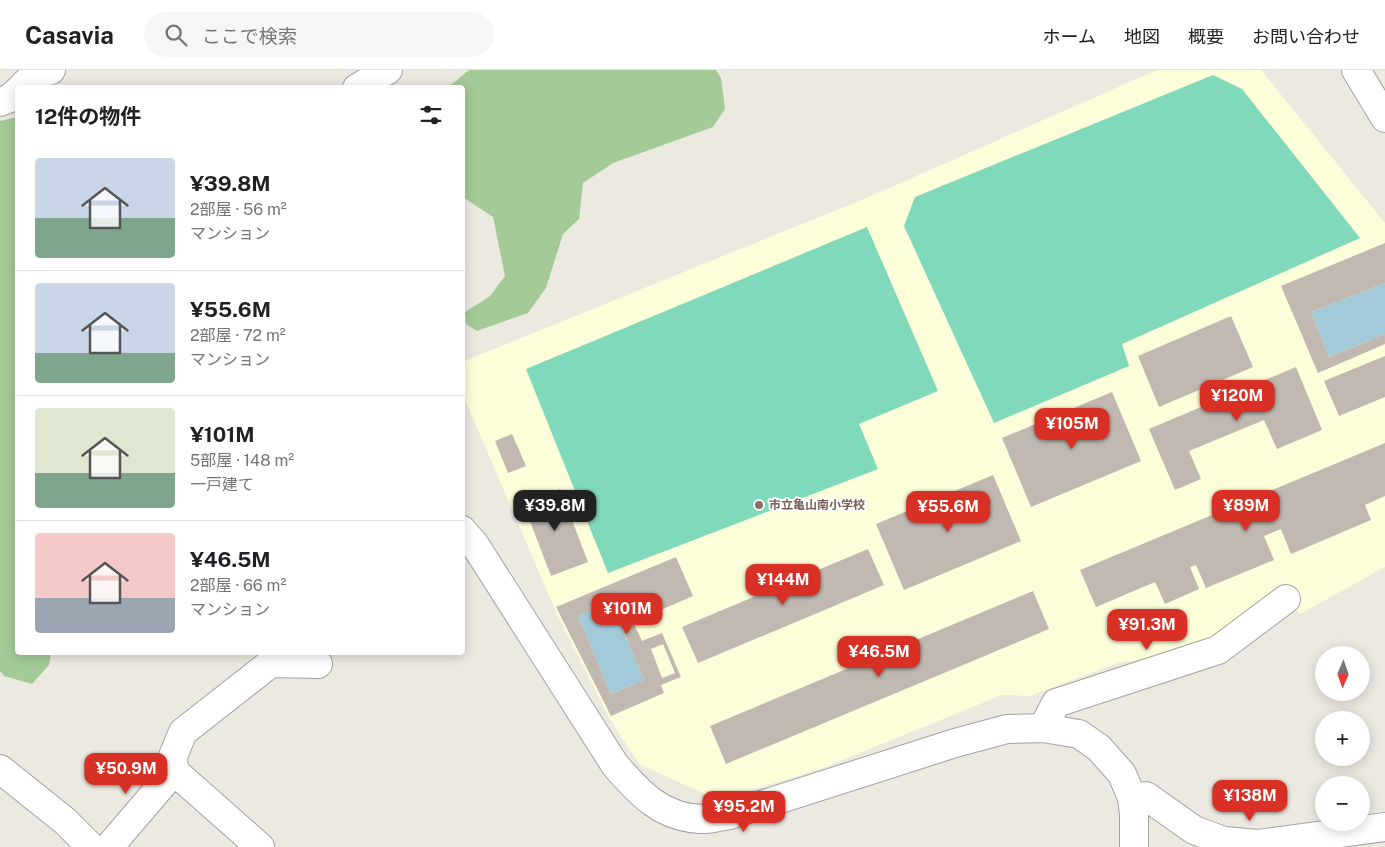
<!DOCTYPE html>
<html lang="ja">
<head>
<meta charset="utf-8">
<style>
	:root { --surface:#fff; --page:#f6f6f6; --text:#202124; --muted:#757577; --line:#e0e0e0; --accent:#d93025 }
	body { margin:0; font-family:"Public Sans","Noto Sans JP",sans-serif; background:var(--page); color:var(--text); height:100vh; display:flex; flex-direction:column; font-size:19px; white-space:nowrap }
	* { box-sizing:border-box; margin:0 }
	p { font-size:16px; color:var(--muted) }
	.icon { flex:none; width:28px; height:28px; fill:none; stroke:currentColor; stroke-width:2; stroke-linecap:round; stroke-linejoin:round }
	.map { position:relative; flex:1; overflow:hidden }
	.details { position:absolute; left:15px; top:15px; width:450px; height:570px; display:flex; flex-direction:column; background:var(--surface); border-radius:5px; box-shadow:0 2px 12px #0003 }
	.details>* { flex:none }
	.needle { width:32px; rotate:182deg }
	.tools { position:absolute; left:1315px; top:576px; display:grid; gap:10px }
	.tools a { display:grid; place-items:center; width:55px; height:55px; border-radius:50%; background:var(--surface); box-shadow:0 2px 12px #0003; font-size:25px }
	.price { position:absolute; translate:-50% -42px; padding:0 11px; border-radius:10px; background:var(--accent); color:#fff; font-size:16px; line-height:32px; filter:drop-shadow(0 1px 2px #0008) }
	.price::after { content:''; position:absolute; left:50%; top:30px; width:15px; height:11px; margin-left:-8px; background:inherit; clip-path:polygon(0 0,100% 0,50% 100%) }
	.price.active { background:#222; color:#fff }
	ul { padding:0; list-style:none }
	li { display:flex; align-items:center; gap:15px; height:125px; padding:0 20px }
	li+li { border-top:1px solid var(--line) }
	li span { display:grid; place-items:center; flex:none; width:140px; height:100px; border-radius:5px; color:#555 }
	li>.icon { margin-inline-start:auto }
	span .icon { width:60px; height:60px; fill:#fffc; stroke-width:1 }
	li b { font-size:21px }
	h2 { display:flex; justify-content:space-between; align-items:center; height:60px; padding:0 20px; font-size:21px }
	header { display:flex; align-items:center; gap:30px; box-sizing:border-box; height:70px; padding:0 25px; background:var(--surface); border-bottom:1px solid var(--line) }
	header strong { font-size:24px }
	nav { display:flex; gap:28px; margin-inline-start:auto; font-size:18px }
	.search { width:350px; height:45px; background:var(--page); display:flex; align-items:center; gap:12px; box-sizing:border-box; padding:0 18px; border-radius:28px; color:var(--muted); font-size:19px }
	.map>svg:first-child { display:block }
	.education { fill:#fcfdd9 }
	.forest { fill:#a4ca97 }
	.pitch { fill:#81d9bb }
	.water { fill:#a2cad9 }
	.building { fill:#c0b8b1; fill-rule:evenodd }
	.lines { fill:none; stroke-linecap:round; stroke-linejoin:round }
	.minor-casing { stroke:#a2a2a2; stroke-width:30 }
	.minor { stroke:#fff; stroke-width:28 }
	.education-dot { fill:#8d6e63; stroke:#fff; stroke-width:2 }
	.labels { text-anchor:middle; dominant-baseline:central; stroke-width:4; stroke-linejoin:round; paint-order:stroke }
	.education-label { font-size:12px; font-weight:bold; fill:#785e54; stroke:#fff; text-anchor:start }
</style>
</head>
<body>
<header>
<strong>Casavia</strong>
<div class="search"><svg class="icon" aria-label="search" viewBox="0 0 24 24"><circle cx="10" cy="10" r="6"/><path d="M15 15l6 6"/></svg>ここで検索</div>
<nav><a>ホーム</a><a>地図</a><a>概要</a><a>お問い合わせ</a></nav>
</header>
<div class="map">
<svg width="1385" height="777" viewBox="0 0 1385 777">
	<rect width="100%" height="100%" fill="#ece9e1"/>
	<path class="education" d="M1157 0H1261L1385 153V497L1300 544 1278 521 1212 569 1159 587 1118 593 1030 626 1002 625 818 700 718 730 639 694 610 649 557 544 463 325 462 292 871 126Z"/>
	<path class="forest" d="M469 0H716L721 8 725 39 713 57 613 93 583 113 579 149 563 164 546 218 528 243 477 261 466 254 465 242 490 226 505 206 493 147 463 127 462 18 448 17Z
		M17 47 18 582 51 583 49 595 32 614 4 606 0 601V51Z"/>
	<path class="pitch" d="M1213 5 1242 19 1360 168 1122 274 1129 296 994 353 904 156 915 127Z
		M867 157 938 321 859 354 878 399 608 503 526 299Z"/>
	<path class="water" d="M1385 213V264L1329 287 1311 242Z
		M611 532 644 610 611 624 578 546Z"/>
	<path class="building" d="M1385 173V213L1311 242 1329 287 1385 264V274L1318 303 1281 216Z
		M1231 246 1253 297 1159 337 1138 286Z
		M1385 286V327L1339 346 1324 311Z
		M1296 297 1322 360 1277 379 1264 350 1189 381 1201 409 1175 420 1149 359Z
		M1112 322 1141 391 1031 437 1002 368Z
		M512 364 526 396 508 403 495 371Z
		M1385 373V426L1365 435 1371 450 1291 484 1281 459 1264 466 1274 490 1206 518 1196 495 1190 497 1199 519 1165 534 1155 512 1096 537 1080 500Z
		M993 405 1021 471 904 520 876 454Z
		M560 419 588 492 551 506 523 433Z
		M868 479 884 515 698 593 682 557Z
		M676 487 693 526 633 552 642 571 662 563 681 607 661 615 664 623 611 646 556 537ZM611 532 644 610 611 624 578 546ZM663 574 675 603 662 608 651 579Z
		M1033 521 1049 559 726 694 710 656Z"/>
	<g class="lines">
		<defs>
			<path id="minor" d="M1356 0 1385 48
				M21 18 32 7 51 0
				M357 18 388 0
				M0 32 10 28 18 21
				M462 460 475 475 615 695C640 724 663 749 704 749 712 749 722 746 730 745L955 673 1007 659 1043 658 1079 664 1099 678 1122 704 1132 728 1134 744V777
				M1043 658 1056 633 1218 580 1286 529
				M0 699 65 751 91 777
				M1132 728 1146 726 1194 760 1224 771 1258 774 1385 757
				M109 777 174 701
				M260 777 174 701 173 686 183 662 271 593 318 594"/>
		</defs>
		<use href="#minor" class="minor-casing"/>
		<use href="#minor" class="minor"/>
	</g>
	<circle class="education-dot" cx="759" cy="435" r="5"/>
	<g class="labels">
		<g class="education-label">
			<text x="769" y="435">市立亀山南小学校</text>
		</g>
	</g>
</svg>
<div class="tools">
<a><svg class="needle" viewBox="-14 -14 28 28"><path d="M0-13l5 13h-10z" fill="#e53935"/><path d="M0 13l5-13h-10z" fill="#757577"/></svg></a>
<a>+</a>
<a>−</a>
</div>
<b class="price" style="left:1237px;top:352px">¥120M</b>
<b class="price" style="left:1072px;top:380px">¥105M</b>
<b class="price active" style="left:555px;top:462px">¥39.8M</b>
<b class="price" style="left:1246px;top:462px">¥89M</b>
<b class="price" style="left:948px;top:463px">¥55.6M</b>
<b class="price" style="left:783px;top:536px">¥144M</b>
<b class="price" style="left:627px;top:565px">¥101M</b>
<b class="price" style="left:1147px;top:581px">¥91.3M</b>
<b class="price" style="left:879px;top:608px">¥46.5M</b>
<b class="price" style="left:126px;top:725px">¥50.9M</b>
<b class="price" style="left:1250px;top:752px">¥138M</b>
<b class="price" style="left:744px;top:763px">¥95.2M</b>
<section class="details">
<h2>12件の物件<svg class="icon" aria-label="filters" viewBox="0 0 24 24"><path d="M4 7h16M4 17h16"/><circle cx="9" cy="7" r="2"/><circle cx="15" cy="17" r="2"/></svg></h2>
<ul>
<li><span style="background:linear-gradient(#c9d6e8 60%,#7fa58c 0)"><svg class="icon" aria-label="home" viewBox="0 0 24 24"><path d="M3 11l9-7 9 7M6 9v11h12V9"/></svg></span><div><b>¥39.8M</b><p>2部屋 · 56 m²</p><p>マンション</p></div></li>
<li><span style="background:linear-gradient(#c9d6e8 70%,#7fa58c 0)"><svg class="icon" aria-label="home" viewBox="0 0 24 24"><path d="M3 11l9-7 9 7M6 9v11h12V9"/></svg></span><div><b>¥55.6M</b><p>2部屋 · 72 m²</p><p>マンション</p></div></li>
<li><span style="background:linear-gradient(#dfe7d0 65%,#7fa58c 0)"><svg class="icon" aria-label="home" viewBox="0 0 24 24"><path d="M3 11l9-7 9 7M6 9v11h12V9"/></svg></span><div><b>¥101M</b><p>5部屋 · 148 m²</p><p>一戸建て</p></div></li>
<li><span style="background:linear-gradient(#f6c9c9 65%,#9aa5b1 0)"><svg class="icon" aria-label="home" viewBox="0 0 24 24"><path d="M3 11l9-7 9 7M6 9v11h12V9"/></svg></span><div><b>¥46.5M</b><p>2部屋 · 66 m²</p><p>マンション</p></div></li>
</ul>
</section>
</div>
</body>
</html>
